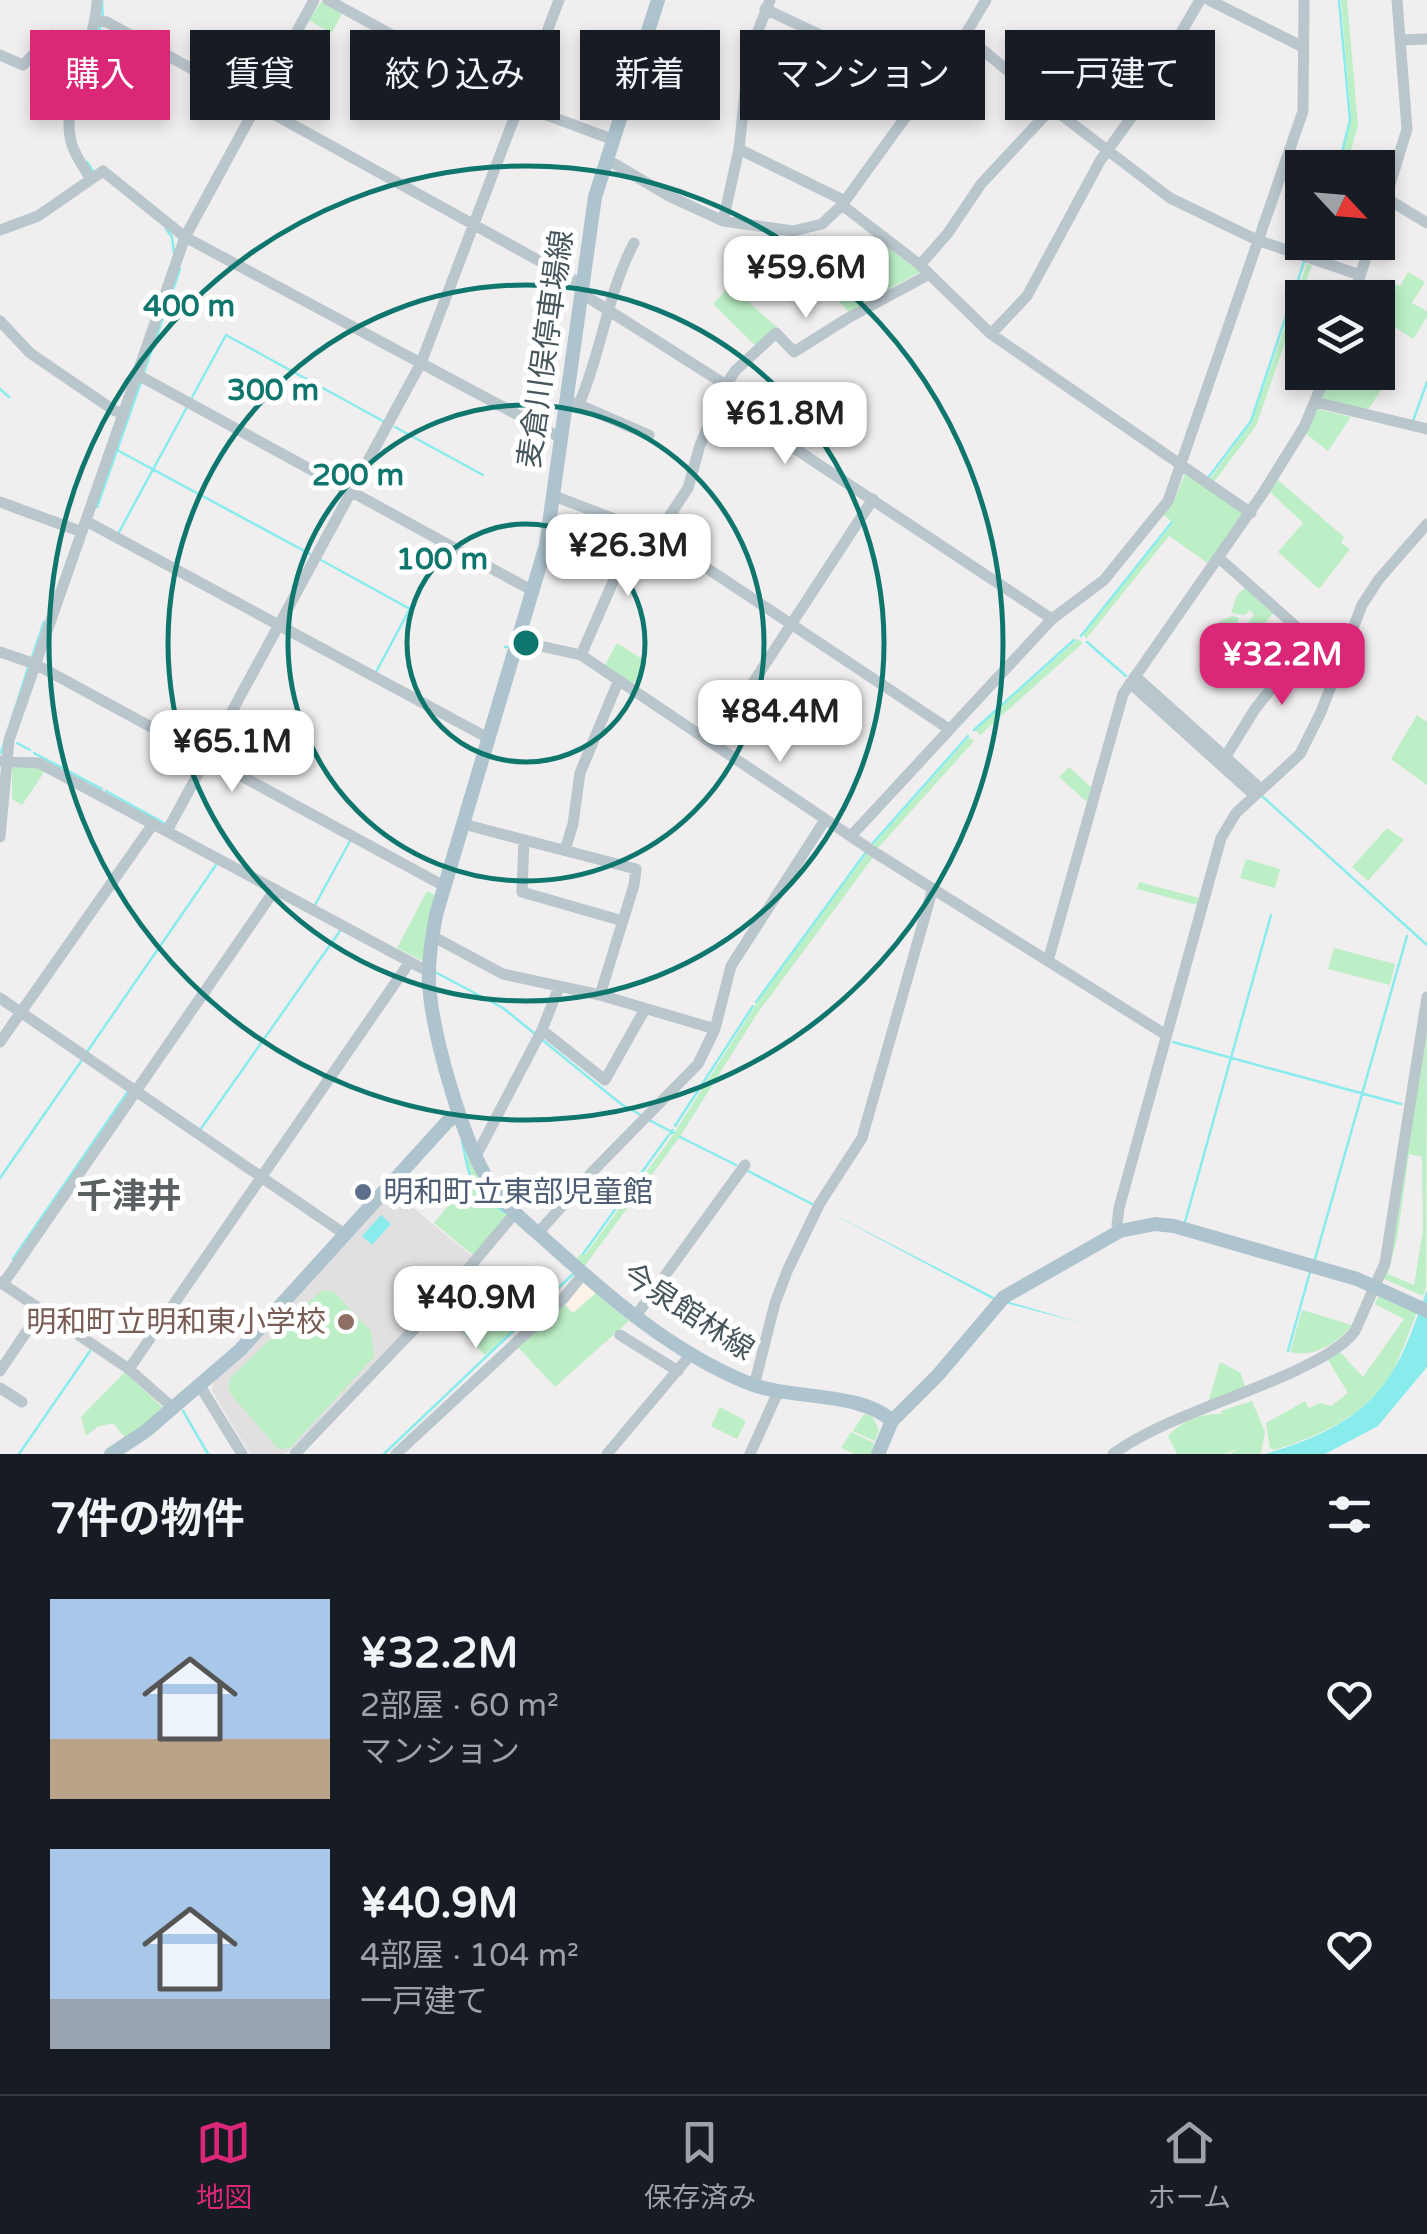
<!DOCTYPE html>
<html lang="ja">
<head>
<meta charset="utf-8">
<style>
	:root { --surface:#171b24; --page:#242831; --text:#f1f3f6; --muted:#9ea1a6; --line:#363941; --accent:#db2777 }
	body { margin:0; font-family:"Varela Round","Noto Sans JP",sans-serif; background:var(--page); color:var(--text); height:100vh; display:flex; flex-direction:column; font-size:38px; white-space:nowrap }
	* { box-sizing:border-box; margin:0 }
	p { font-size:32px; color:var(--muted) }
	.icon { flex:none; width:55px; height:55px; fill:none; stroke:currentColor; stroke-width:2; stroke-linecap:round; stroke-linejoin:round }
	.map { position:relative; height:1454px; overflow:hidden }
	.drawer { display:flex; flex-direction:column; background:var(--surface); flex:1 }
	.drawer>* { flex:none }
	.hud { position:absolute; left:30px; top:30px; width:1368px; height:90px; display:flex; gap:20px }
	.needle { width:65px; rotate:116deg }
	.tools { position:absolute; left:1285px; top:150px; display:grid; gap:20px }
	.tools a { display:grid; place-items:center; width:110px; height:110px; border-radius:0px; background:var(--surface); box-shadow:0 5px 15px #0003; font-size:50px }
	.price { position:absolute; translate:-50% -85px; padding:0 22px; border-radius:20px; background:#fff; color:#222; font-size:32px; line-height:65px; filter:drop-shadow(0 2px 5px #0008) }
	.price::after { content:''; position:absolute; left:50%; top:60px; width:30px; height:22px; margin-left:-15px; background:inherit; clip-path:polygon(0 0,100% 0,50% 100%) }
	.price.current { background:var(--accent); color:#fff }
	ul { padding:0; list-style:none }
	li { display:flex; align-items:center; gap:30px; height:250px; padding:0 50px }
	li span { display:grid; place-items:center; flex:none; width:280px; height:200px; border-radius:0px; color:#555 }
	li>.icon { margin-inline-start:auto }
	span .icon { width:120px; height:120px; fill:#fffc; stroke-width:1 }
	li b { font-size:42px }
	h2 { display:flex; justify-content:space-between; align-items:center; height:120px; padding:0 50px; font-size:42px }
	.tag { padding:0 35px; border-radius:0px; background:var(--surface); box-shadow:0 5px 15px #0003; font-size:35px; line-height:90px }
	.tag.current { background:var(--accent); color:#fff }
	.tabs { display:flex; justify-content:space-around; align-items:center; height:140px; border-top:2px solid var(--line); background:var(--surface); font-size:28px; color:var(--muted) }
	.tabs a { display:grid; justify-items:center; gap:5px }
	.tabs .current { color:var(--accent) }
	.map>svg:first-child { display:block }
	.commercial { fill:#fcf2e7 }
	.education { fill:#e2dfe1 }
	.green { fill:#bcefc6; fill-rule:evenodd }
	.water { fill:#88eced }
	.lines { fill:none; stroke-linecap:round; stroke-linejoin:round }
	.stream { stroke:#88eced; stroke-width:2.5 }
	.minor { stroke:#b9c6cc; stroke-width:11 }
	.major { stroke:#adc4ce; stroke-width:14 }
	.ring { fill:none; stroke:#0f766e; stroke-width:5 }
	.service-dot { fill:#5c6f8a; stroke:#fff; stroke-width:4 }
	.education-dot { fill:#8d6e63; stroke:#fff; stroke-width:4 }
	.labels { text-anchor:middle; dominant-baseline:central; stroke-width:10; stroke-linejoin:round; paint-order:stroke }
	.street-label { font-size:30px; fill:#46565c; stroke:#fff }
	.service-label { font-size:30px; fill:#4e5e75; stroke:#fff; text-anchor:start }
	.education-label { font-size:30px; fill:#785e54; stroke:#fff; text-anchor:end }
	.quarter-label { font-size:35px; font-weight:bold; fill:#5b6063; stroke:#fff }
	.centre { fill:#0f766e; stroke:#fff; stroke-width:5 }
	.ring-label { font-size:30px; text-anchor:middle; font-weight:bold; fill:#0f766e; stroke:#fff; stroke-width:10; stroke-linejoin:round; paint-order:stroke }
</style>
</head>
<body>
<div class="map">
<svg width="1427" height="1454" viewBox="0 0 1427 1454">
	<rect width="100%" height="100%" fill="#f1eeef"/>
	<path class="commercial" d="M581 1280 596 1293 572 1313 563 1303Z"/>
	<path class="education" d="M393 1191 473 1257 439 1297 294 1449 284 1454H250L212 1391 213 1381 243 1356Z"/>
	<path class="green" d="M1341 0H1347L1358 125 1346 168 1340 167 1351 118Z
		M322 1 342 13 332 33 308 20Z
		M847 216 920 272 848 312 839 301 850 292 851 283 869 273 877 262 866 252 875 238Z
		M1307 264 1312 265 1256 426 1213 483 1209 480 1251 423Z
		M1408 272 1425 282 1412 303 1427 311V317L1413 339 1378 316V298H1357L1361 286 1380 289 1385 279 1400 286Z
		M730 286 777 327 756 346 713 304Z
		M1331 373H1344L1381 390 1368 410 1321 399Z
		M1317 409 1351 417 1328 451 1305 433Z
		M1185 474 1243 513 1209 564 1169 536 1086 639 1083 634 1173 523 1162 513 1172 505Z
		M1278 480 1344 537 1341 543 1350 549 1319 589 1278 552 1303 523 1270 492Z
		M1246 587 1273 613 1247 645 1218 622 1232 616 1239 618 1236 627 1242 630 1254 615 1250 610 1245 615 1231 613 1237 595Z
		M1078 639 1083 643 980 735 975 730Z
		M617 643 647 662 632 686 604 667Z
		M1417 715 1427 722V785L1391 759Z
		M969 737 974 741 878 848 873 845Z
		M12 766H31L45 771 22 805 12 799Z
		M1069 767 1091 787 1087 802 1059 777Z
		M1387 828 1404 840 1368 881 1352 867Z
		M868 852 874 856 757 1014 679 1138 584 1267 576 1260 580 1254 585 1255 669 1141 773 978Z
		M1246 859 1280 869 1275 888 1240 878Z
		M1139 882 1199 898 1197 905 1137 889Z
		M427 891 435 895 423 961 397 948Z
		M1334 948 1395 964 1390 985 1328 969Z
		M1427 1007 1426 1288 1423 1296 1382 1278ZM1409 1154 1422 1157 1423 1230 1414 1285 1388 1274 1397 1239Z
		M465 1145 508 1214 474 1256 434 1223 448 1206 441 1199 453 1186 461 1188 469 1183 505 1212C477 1187 469 1184 465 1145Z
		M322 1290 334 1292 371 1331 374 1357 290 1448 278 1449 229 1392 230 1378Z
		M596 1293 629 1321 555 1387 517 1346 563 1303 573 1313Z
		M1379 1295 1417 1312C1409 1332 1402 1353 1392 1372 1369 1414 1318 1437 1274 1450L1270 1448 1266 1423 1305 1401 1309 1408 1320 1403 1331 1406 1348 1393 1328 1360 1340 1352 1363 1377 1404 1319 1375 1304Z
		M474 1306 511 1332 485 1355 459 1329Z
		M1302 1310 1352 1325C1337 1344 1313 1358 1290 1352Z
		M1220 1362 1241 1373 1245 1387 1208 1403Z
		M125 1372 164 1409 126 1439 113 1423 97 1427 86 1436 81 1417Z
		M1252 1401 1265 1432 1261 1454H1230L1240 1448 1225 1454H1177L1168 1436C1183 1420 1201 1413 1223 1414L1221 1411Z
		M720 1407 746 1421 737 1439 711 1426Z
		M864 1414 872 1416 879 1430 875 1441 853 1431Z
		M851 1432 874 1443 871 1454H855L841 1448Z"/>
	<path class="water" d="M823 1209 996 1298 1085 1324 994 1300Z
		M381 1215 391 1224 372 1245 362 1236Z
		M1427 1290V1367L1378 1426 1325 1454H1265C1313 1440 1361 1420 1389 1377 1406 1352 1416 1319 1427 1290Z"/>
	<g class="lines">
		<path class="stream" d="M102 1 103 18
			M93 56 100 28
			M77 103 83 82
			M87 162 93 171
			M1338 168 1350 120 1339 0
			M166 229 172 237 174 253
			M143 375 180 269
			M0 389 9 397
			M191 399 226 335 383 421
			M1413 421 1427 382
			M395 427 483 475
			M117 450 312 555
			M1208 478 1251 421 1304 262
			M97 507 141 382
			M119 532 187 407
			M321 560 410 609
			M1081 636 1172 522
			M1087 642 1126 676
			M505 647H508
			M32 657 44 622
			M376 672 443 547
			M974 730 1074 640
			M17 743 30 750
			M1 753 28 668
			M34 753 102 789
			M106 791 164 823
			M1263 797 1427 945
			M873 843 968 736
			M315 905 350 841
			M435 972 503 1008 534 1033
			M756 1002 866 852
			M540 1038 621 1104 641 1115
			M1173 1042 1401 1104
			M87 1052 216 865
			M649 1120 674 1133
			M675 1126 753 1006
			M200 1130 342 928
			M670 1134 673 1130
			M680 1137 736 1165
			M462 1141C471 1183 468 1185 504 1212
			M748 1171 812 1204
			M0 1178 82 1060
			M1185 1222 1271 915
			M583 1254 668 1136
			M13 1259 127 1093
			M1315 1259 1407 936
			M1288 1351 1310 1272
			M183 1411 208 1454
			M19 1454 90 1351
			M384 1454 573 1274"/>
		<path class="minor" d="M328 0 520 105 614 140
			M1209 0 1303 47
			M765 9 884 65 924 92
			M96 21 107 22 581 284
			M965 35 1052 108 1170 198 1257 240 1360 275
			M1400 40 1427 39
			M0 55 23 65 52 35 88 53
			M739 149 845 201
			M608 160 669 196 723 221 793 231 822 224 842 205 965 35 986 0
			M91 179C84 168 76 157 72 145 58 101 96 47 97 0
			M1386 198 1427 223
			M842 205 920 265 991 334 1251 513
			M723 221 739 149 749 54 770 0
			M1378 224 1407 129 1397 0
			M0 230 38 216 103 171 185 237 561 438
			M920 265 948 233 981 184 1052 108
			M580 296 589 298 726 385 700 445 688 488 657 535
			M1353 298 1371 242
			M0 321 30 353 115 411 124 413
			M991 334 1027 296 1100 161 1133 115 1200 0
			M138 375 533 591
			M726 385 735 371 776 333 794 352 848 318 928 275
			M720 399 1052 619
			M1315 402 1427 429
			M575 403 649 435
			M579 404C602 351 607 294 634 243
			M554 496 657 535 949 729
			M0 502 82 532
			M86 521 488 738
			M1219 558 1338 664
			M518 641 581 655 874 852 1166 1035
			M0 652 35 664 444 886
			M581 655 637 527
			M1135 676 1261 789
			M1130 683 1254 795
			M713 744 873 499
			M1226 756 1255 709 1309 641
			M0 761 39 763 429 972
			M463 824 636 869 634 885 600 995
			M167 831 421 363 559 0
			M851 836 1052 619 1104 580 1168 501 1303 111 1304 0
			M0 837 9 740 185 237 314 0
			M524 840 522 892 623 921
			M565 850 573 824 580 773 618 682
			M432 936 503 974 600 995 715 1029
			M1048 961 1123 694 1263 493 1304 427 1327 372
			M0 998 346 1235
			M542 1030 605 1080 645 1009
			M0 1042 153 824
			M476 1156 542 1030 559 987
			M1120 1231 1117 1225 1119 1208 1221 838 1236 813 1300 754 1321 712 1362 605 1379 579 1427 524
			M538 1233 594 1170 698 1064 715 1029 731 966 825 820
			M0 1282 129 1369 173 1408
			M3 1284 274 891
			M635 1317 745 1165
			M620 1335 678 1371
			M129 1369 409 963
			M0 1371 41 1310
			M200 1386 242 1454
			M754 1386 775 1303 788 1269 820 1203 862 1138 933 888
			M0 1388 22 1402
			M295 1454 442 1300 515 1213
			M396 1454 563 1299 583 1274
			M607 1454 692 1353
			M750 1454 778 1392
			M1113 1454C1161 1419 1241 1397 1297 1370 1317 1360 1341 1349 1355 1331L1385 1263 1427 997"/>
		<path class="major" d="M658 0 595 197 546 545 436 915C432 938 428 960 429 983 432 1034 463 1143 491 1185 506 1208 529 1225 550 1244 610 1298 672 1352 748 1383 789 1400 861 1391 892 1421
			M111 1454 146 1431 240 1350 447 1122 459 1114
			M878 1454 892 1421 938 1375 1004 1297 1120 1231 1155 1224 1174 1226 1357 1279 1427 1311"/>
	</g>
	<g class="ring">
		<circle cx="526" cy="643" r="119"/>
		<circle cx="526" cy="643" r="238"/>
		<circle cx="526" cy="643" r="358"/>
		<circle cx="526" cy="643" r="477"/>
	</g>
	<circle class="service-dot" cx="363" cy="1192" r="10"/>
	<circle class="education-dot" cx="346" cy="1322" r="10"/>
	<g class="labels">
		<g class="street-label">
			<text transform="translate(546 349) rotate(-82)">麦倉川俣停車場線</text>
			<text transform="translate(688 1312) rotate(33)">今泉館林線</text>
		</g>
		<g class="service-label">
			<text x="383" y="1192">明和町立東部児童館</text>
		</g>
		<g class="education-label">
			<text x="326" y="1322">明和町立明和東小学校</text>
		</g>
		<g class="quarter-label">
			<text x="129" y="1197">千津井</text>
		</g>
	</g>
	<circle cx="526" cy="643" r="15" class="centre"/>
	<g class="ring-label">
		<text x="189" y="316">400 m</text>
		<text x="273" y="400">300 m</text>
		<text x="358" y="485">200 m</text>
		<text x="442" y="569">100 m</text>
	</g>
</svg>
<div class="tools">
<a><svg class="needle" viewBox="-14 -14 28 28"><path d="M0-13l5 13h-10z" fill="#e53935"/><path d="M0 13l5-13h-10z" fill="#9ea1a6"/></svg></a>
<a><svg class="icon" aria-label="layers" viewBox="0 0 24 24"><path d="M12 4l9 5-9 5-9-5zM3 14l9 5 9-5"/></svg></a>
</div>
<b class="price" style="left:806px;top:321px">¥59.6M</b>
<b class="price" style="left:785px;top:467px">¥61.8M</b>
<b class="price" style="left:628px;top:599px">¥26.3M</b>
<b class="price current" style="left:1282px;top:708px">¥32.2M</b>
<b class="price" style="left:780px;top:765px">¥84.4M</b>
<b class="price" style="left:232px;top:795px">¥65.1M</b>
<b class="price" style="left:476px;top:1351px">¥40.9M</b>
<div class="hud">
<a class="tag current">購入</a>
<a class="tag">賃貸</a>
<a class="tag">絞り込み</a>
<a class="tag">新着</a>
<a class="tag">マンション</a>
<a class="tag">一戸建て</a>
</div>
</div>
<section class="drawer">
<h2>7件の物件<svg class="icon" aria-label="filters" viewBox="0 0 24 24"><path d="M4 7h16M4 17h16"/><circle cx="9" cy="7" r="2"/><circle cx="15" cy="17" r="2"/></svg></h2>
<ul>
<li><span style="background:linear-gradient(#a9c7e8 70%,#b9a48a 0)"><svg class="icon" aria-label="home" viewBox="0 0 24 24"><path d="M3 11l9-7 9 7M6 9v11h12V9"/></svg></span><div><b>¥32.2M</b><p>2部屋 · 60 m²</p><p>マンション</p></div><svg class="icon" aria-label="heart" viewBox="0 0 24 24"><path d="M12 20l-8-8c-3-5 5-10 8-4 3-6 11-1 8 4z"/></svg></li>
<li><span style="background:linear-gradient(#a9c7e8 75%,#9aa5b1 0)"><svg class="icon" aria-label="home" viewBox="0 0 24 24"><path d="M3 11l9-7 9 7M6 9v11h12V9"/></svg></span><div><b>¥40.9M</b><p>4部屋 · 104 m²</p><p>一戸建て</p></div><svg class="icon" aria-label="heart" viewBox="0 0 24 24"><path d="M12 20l-8-8c-3-5 5-10 8-4 3-6 11-1 8 4z"/></svg></li>
</ul>
</section>
<nav class="tabs">
<a class="current"><svg class="icon" aria-label="map" viewBox="0 0 24 24"><path d="M3 6l6-2 6 2 6-2v14l-6 2-6-2-6 2zM9 4v14M15 6v14"/></svg>地図</a>
<a><svg class="icon" aria-label="saved" viewBox="0 0 24 24"><path d="M7 4h10v16l-5-4-5 4z"/></svg>保存済み</a>
<a><svg class="icon" aria-label="home" viewBox="0 0 24 24"><path d="M3 11l9-7 9 7M6 9v11h12V9"/></svg>ホーム</a>
</nav>
</body>
</html>
